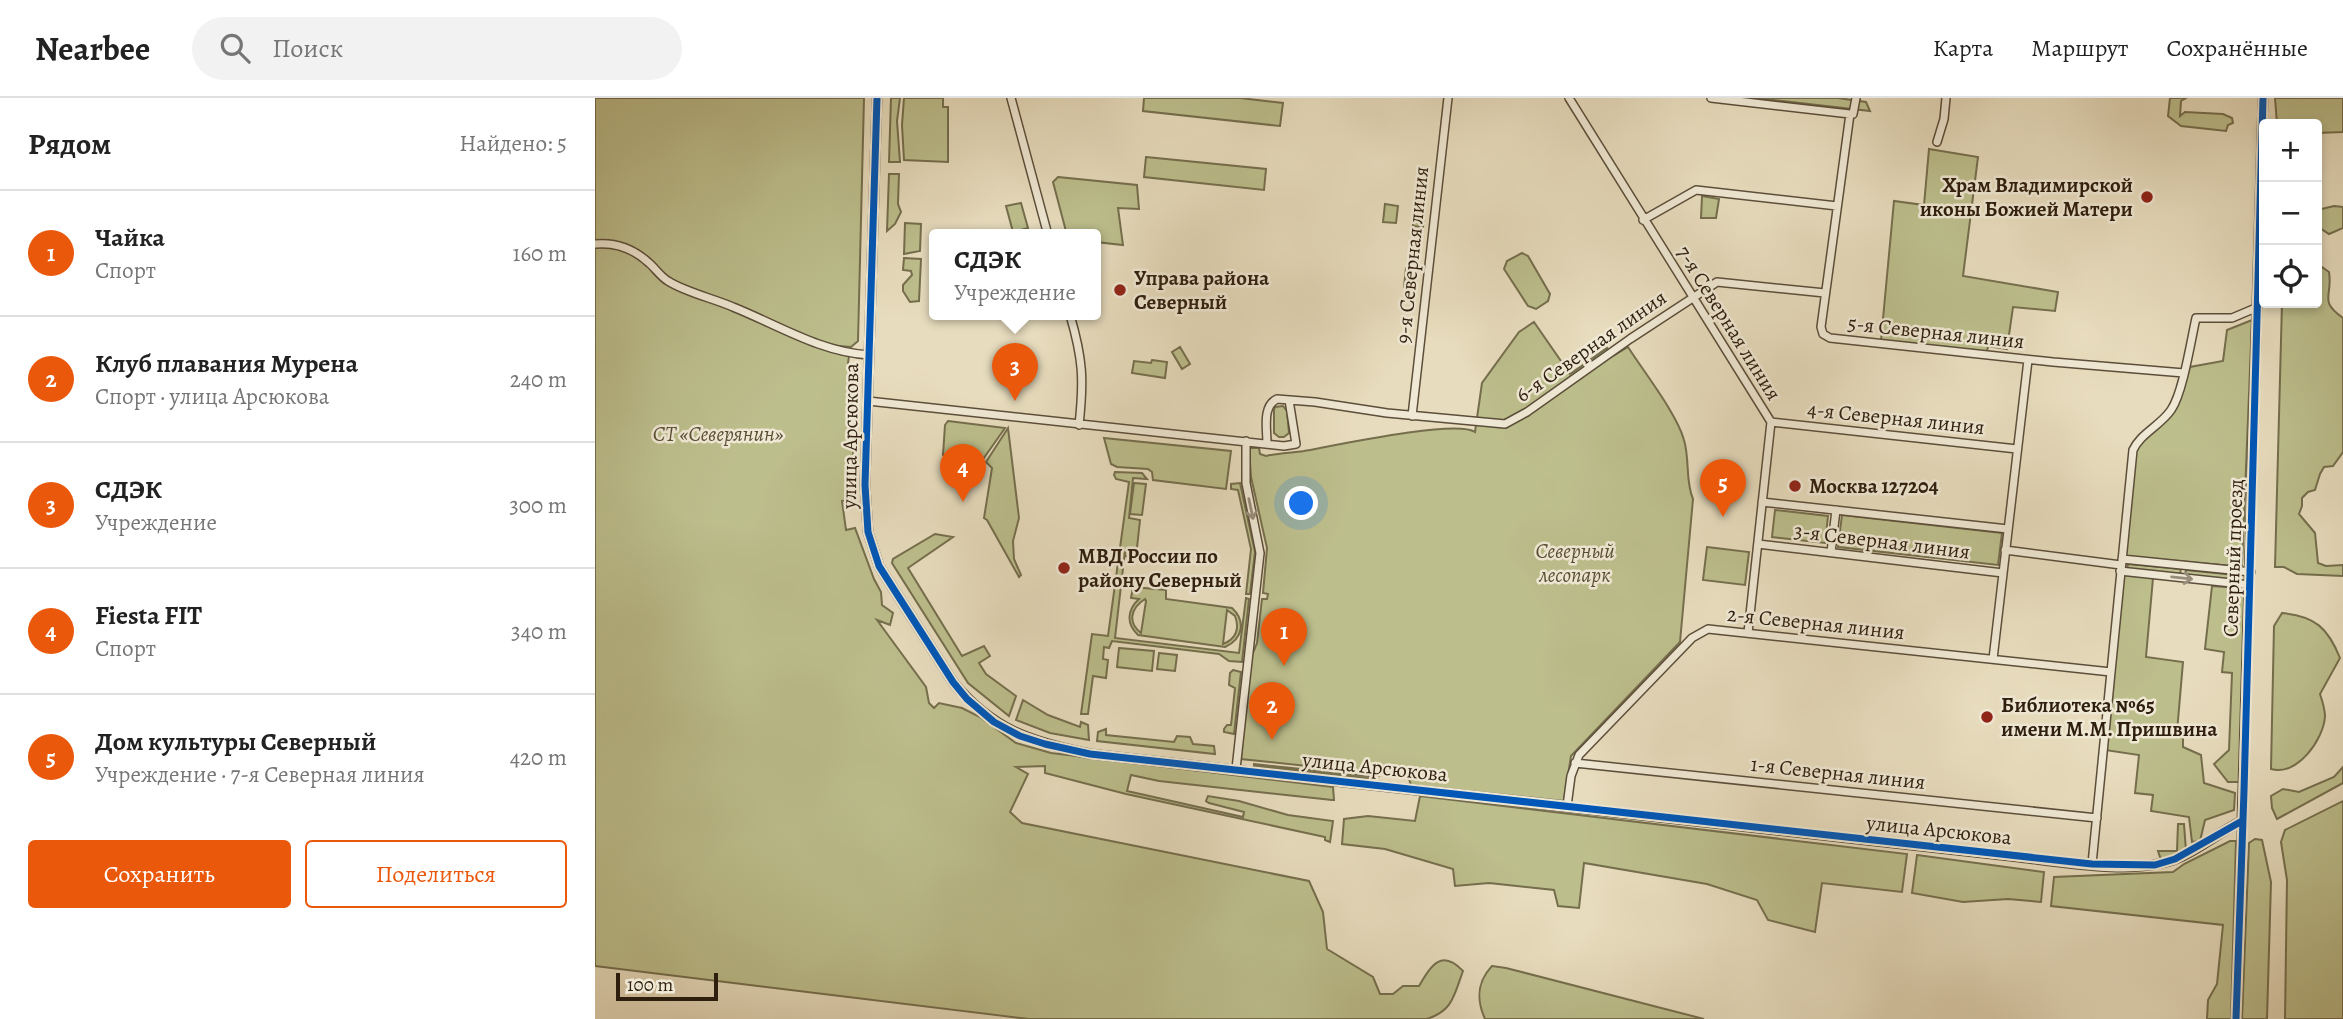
<!DOCTYPE html>
<html lang="ru">
<head>
<meta charset="utf-8">
<style>
	body { margin:0; font-family:Alegreya,serif; background:#f2f2f2; color:#222 }
	.controls { position:absolute; right:21px; top:21px; display:grid; overflow:hidden; border-radius:7px; box-shadow:0 4px 10px #0003 }
	.controls button { width:63px; height:63px; display:grid; place-items:center; padding:0; border:0; border-bottom:2px solid #e0e0e0; background:#fff; color:#222; font:35px sans-serif }
	.scale { position:absolute; left:21px; bottom:18px; width:102px; box-sizing:border-box; padding-left:7px; border:4px solid #2e1e0e; border-top:0; font-size:19px; line-height:24px; white-space:nowrap; color:#2e1e0e; -webkit-text-stroke:5px #efe8d4; paint-order:stroke }
	.you { position:absolute; left:707px; top:406px; width:24px; height:24px; margin:-18px; border:5px solid #fff; border-radius:50%; background:#1a73e8; box-shadow:0 0 0 10px #1a73e833 }
	.badge { display:grid; place-items:center; width:46px; height:46px; border-radius:50%; background:#ea580c; color:#fff; font-size:23px; font-weight:700 }
	.pin { position:absolute; translate:-50% -58px; filter:drop-shadow(0 2px 4px #0008) }
	.pin::after { content:''; position:absolute; top:37px; width:24px; height:21px; background:inherit; clip-path:polygon(0 0,100% 0,50% 100%) }
	.popup { position:absolute; left:334px; top:131px; width:172px; height:91px; box-sizing:border-box; display:grid; place-content:center; border-radius:7px; background:#fff; filter:drop-shadow(0 2px 5px #0005); font-size:23px; white-space:nowrap; color:#767676 }
	.popup b { font-size:26px; color:#222 }
	.popup::after { content:''; position:absolute; left:50%; top:100%; margin-left:-14px; border:14px solid transparent; border-top-color:#fff }
	.list { margin:0; padding:0; list-style:none }
	h2 { display:flex; justify-content:space-between; align-items:center; height:91px; margin:0; padding:0 28px; font-size:30px }
	h2 small { font-size:23px; font-weight:400; color:#767676 }
	.list li { display:grid; grid-template-columns:46px 1fr auto; gap:21px; align-items:center; box-sizing:border-box; height:126px; padding:0 28px; border-top:2px solid #e0e0e0 }
	.list b { display:block; font-size:26px; white-space:nowrap }
	.list p { margin:0; font-size:23px; white-space:nowrap; color:#767676 }
	.list em { font-size:23px; font-style:normal; color:#767676 }
	.actions { display:flex; gap:14px; padding:21px 28px }
	.actions a { flex:1; padding:16px 0; border:2px solid #ea580c; border-radius:7px; text-align:center; font-size:24px; color:#ea580c }
	.actions .main { background:#ea580c; color:#fff }
	.icon { flex:none; width:38px; height:38px; fill:none; stroke:currentColor; stroke-width:2; stroke-linecap:round; stroke-linejoin:round }
	.map { position:relative; flex:none; width:1748px; height:921px; overflow:hidden }
	header { display:flex; align-items:center; gap:42px; box-sizing:border-box; height:98px; padding:0 35px; background:#fff; border-bottom:2px solid #e0e0e0 }
	header strong { font-size:33px }
	nav { display:flex; gap:38px; margin-inline-start:auto; font-size:24px }
	.search { width:490px; height:63px; background:#f2f2f2; display:flex; align-items:center; gap:18px; box-sizing:border-box; padding:0 24px; border-radius:38px; color:#767676; font-size:26px }
	main { display:flex }
	aside { flex:1; background:#fff }
	.map>svg:first-child { display:block }
	.green { fill:#bcbe8c; stroke:#756e4d; stroke-width:2; fill-rule:evenodd }
	.lines { fill:none; stroke-linecap:round; stroke-linejoin:round }
	.minor-casing { stroke:#5c4e3a; stroke-width:10 }
	.tertiary-casing { stroke:#5c4e3a; stroke-width:11 }
	.minor { stroke:#efe8d4; stroke-width:7 }
	.tertiary { stroke:#efe8d4; stroke-width:9 }
	.cycleway-casing { stroke:#efe8d4; stroke-width:11 }
	.cycleway { stroke:#0057b8; stroke-width:7 }
	.oneway { stroke:#988d7b }
	.poi-dot { fill:#8f2418; stroke:#efe8d4; stroke-width:2.5 }
	.labels { text-anchor:middle; dominant-baseline:central; stroke-width:5; stroke-linejoin:round; paint-order:stroke }
	.poi-label { font-size:21px; font-weight:bold; fill:#2e1e0e; stroke:#efe8d4; text-anchor:start }
	.street-label { font-size:21px; fill:#2e1e0e; stroke:#efe8d4 }
	.park-label { font-size:21px; font-style:italic; fill:#594e34; stroke:#efe8d4 }
</style>
</head>
<body>
<header>
<strong>Nearbee</strong>
<div class="search"><svg class="icon" aria-label="search" viewBox="0 0 24 24"><circle cx="10" cy="10" r="6"/><path d="M15 15l6 6"/></svg>Поиск</div>
<nav><a>Карта</a><a>Маршрут</a><a>Сохранённые</a></nav>
</header>
<main>
<aside>
<h2>Рядом<small>Найдено: 5</small></h2>
<ul class="list">
<li><span class="badge">1</span><div><b>Чайка</b><p>Спорт</p></div><em>160 m</em></li>
<li><span class="badge">2</span><div><b>Клуб плавания Мурена</b><p>Спорт · улица Арсюкова</p></div><em>240 m</em></li>
<li><span class="badge">3</span><div><b>СДЭК</b><p>Учреждение</p></div><em>300 m</em></li>
<li><span class="badge">4</span><div><b>Fiesta FIT</b><p>Спорт</p></div><em>340 m</em></li>
<li><span class="badge">5</span><div><b>Дом культуры Северный</b><p>Учреждение · 7-я Северная линия</p></div><em>420 m</em></li>
</ul>
<div class="actions"><a class="main">Сохранить</a><a>Поделиться</a></div>
</aside>
<div class="map">
<svg width="1748" height="921" viewBox="0 0 1748 921">
	<rect width="100%" height="100%" fill="#e7dcbd"/>
	<filter id="stains"><feTurbulence type="fractalNoise" baseFrequency=".00286" numOctaves="4"/><feColorMatrix values="0 0 0 0 .2 0 0 0 0 .09 0 0 0 0 .02 0 0 0 .5 -.17"/></filter>
	<radialGradient id="worn" r=".72"><stop offset=".6" stop-color="#630" stop-opacity="0"/><stop offset="1" stop-color="#630" stop-opacity=".3"/></radialGradient>
	<path class="green" d="M0,0h269l-6,243 -7,6 -11,-1 -1,8 10,2 -1,7 9,8 -6,129 -9,1 4,29 9,-2 19,51 7,13 1,13 11,8 -3,12 -13,-5 49,67 3,16 5,5 5,-5 23,5 18,9 36,26 35,10 282,34 1,13h-2l-173,-19 -28,-6 -4,16 116,26 1,-5 -35,-9 -3,-2 2,-5 31,5 49,14 45,6 -3,21 -5,-2v-3l-199,-43 -81,-21v-7l-29,1 12,7 -18,38 12,11 287,58 14,31 4,37 46,28 7,17h13l10,-8h16c12,-20 22,-38 44,-15 -9,24 -10,40 -36,48h-398l-434,-53z
		M296,0h9l-3,23 3,41h-11z
		M309,0h39v9h5v55l-44,-2 -2,-35z
		M549,0h96l43,5 -3,23 -137,-15z
		M1160,0h83l28,4 4,9z
		M1575,0h16l-5,3 -1,15 5,-4 38,2 9,4 1,5 -5,2 -2,6 -45,-5 -13,-10z
		M1680,0h68v34l-26,1v-9h-40z
		M1334,51l49,8 -15,119 95,16 -3,19 -42,-4 -6,42 -19,-3 -1,6 -106,-12 13,-139 30,4z
		M551,59l120,12 -2,21 -120,-13z
		M294,76h10l-1,30 3,8 -6,12 -8,7z
		M463,79l79,8 2,24 -21,-1 5,37 -27,-3 -1,-7h-28l-14,-53z
		M1107,98l17,3 -3,19h-15z
		M426,105l7,25 -15,4 -7,-26z
		M790,106l13,2 -2,17 -13,-1z
		M1739,108l9,1v21l-14,6 -12,-8v-16z
		M820,110l10,1 -2,18 -10,-1z
		M310,125l16,1 -1,27 -16,3z
		M927,155l6,3 22,38 -2,7 -12,8 -8,-3 -24,-37 3,-8z
		M309,160l17,1 -2,42 -9,1 -7,-11v-6l9,-10 -1,-4 -8,-1z
		M1727,169l7,5c4,25 -11,28 14,46v134l-10,14 -9,1 -4,7 -5,16 -7,2 -6,6v8l-3,8 16,19 3,30 8,3 17,-1v11l-46,-2 -13,-7h-9l7,-264h35v-31z
		M811,170l12,1 -3,19 -11,-1z
		M1657,222l-10,247 -118,-11 11,-103c9,-19 31,-26 41,-44 7,-12 9,-29 14,-42l33,-6 4,-31z
		M939,224l36,52 37,-26 6,8 15,-9c16,25 49,67 56,93 6,20 1,40 9,59l-13,143 -109,114 -7,45 -153,-16 -3,-9 -19,-2 -4,-6 -4,2 -27,1 -113,-12 10,-101 6,-15 5,-44h5l1,-5 -5,-1 4,-45 -16,-71 -2,-29h10l1,6 6,2c13,-3 25,-3 38,-5 28,-5 152,-32 171,-19l7,-49 37,-51z
		M585,249l10,17 -8,5 -10,-17z
		M415,256l6,2v7l-9,8h-7l-4,-6 3,-5z
		M557,262l15,2 -2,16 -33,-5 2,-12 17,2z
		M688,308l4,5 2,22 -5,4h-5l-5,-4v-23l1,-3z
		M353,323l57,7 -24,34 -33,-4 -5,-3 2,-30z
		M413,330l11,90 -6,23 1,18 7,16 -2,2 -32,-57 -3,-2 8,-50 -6,-6z
		M509,340l127,13 -5,38 -73,-9 -1,-8 -4,-3 -31,-2 -6,-3z
		M520,374l27,1 5,6 -14,-1 -4,40 11,2 -4,37 -11,-1v-5l-10,87 124,15 7,-55 3,1 -7,63 -13,-1 -10,-7 -107,-13 -3,7 -5,-1 -1,12 5,1 -2,18 -13,-2 -5,38h-7l11,-80 16,2 21,-154 -13,-3 -2,-4z
		M539,385l12,1 -4,31 -12,-1z
		M645,385l15,69 -5,42h-4l5,-45 -13,-59 -7,-1v-5z
		M1180,412l53,6 -3,27 -53,-6z
		M1247,417l160,18 -4,32 -160,-18z
		M340,436l18,3 -45,31 54,88 22,-10 6,10 -11,7 7,11 30,22 -7,20 -41,-33 -76,-120 1,-4z
		M1112,449l42,5 -4,33 -42,-5z
		M1533,466l53,5 -1,5 -53,-5z
		M1591,472l49,5 -1,5 -49,-5z
		M1527,476l31,4 -7,79 37,5 -6,70 6,1v14l18,8 3,28 31,10 -1,17 -29,10 -5,21 -8,1 -3,-25 -38,-6 2,-16 -18,-2 4,-38 -34,-5z
		M1617,488l27,2 6,4 -4,190h-13l-14,-18 15,-14 3,-77 -10,-1 2,-20 -19,-3z
		M538,489l33,3v9l66,9c14,13 11,31 -7,39l-87,-12c-12,-11 -11,-25 1,-36l-8,-1zM550,501l1,2 -5,32c-14,-11 -10,-25 4,-34zM632,512l8,6c5,13 1,23 -12,28z
		M1687,515c33,3 46,15 58,45l-20,36c2,6 5,15 5,22 -1,23 -28,61 -54,53l3,-143z
		M524,550l35,3 -2,20 -35,-4z
		M564,555l18,2 -2,16 -18,-2z
		M638,572l8,2 -7,62 -10,-2v-3l3,-4h4l4,-37 -6,-3 1,-12z
		M428,602l25,15 32,12 1,-5 7,3 1,15 -39,-7 -34,-13z
		M511,631v6l68,7 3,-6 13,1 3,7 21,2 1,8 -118,-13 1,-9z
		M659,666l123,13 -4,2 -16,-2 -103,-11z
		M1748,669v16l-66,36 -5,-11 -1,-12 12,-7 16,3 35,-15z
		M825,698l487,58 -5,38 -80,-9 -7,49 -47,-12 -11,-20 -50,-16 -123,-21 -5,45 -21,-2 -4,-16 -65,-7 -34,3 -2,-17 -68,-20 -43,-5 2,-25 24,-3 47,5z
		M1748,703v218h-58l2,-139 -6,-38 4,-12z
		M1583,726h6l2,27 -25,9 -3,-9h19z
		M1660,741l7,1 9,42 -4,137h-25l7,-176z
		M1635,743h6l-5,178h-24l1,-19 9,-16 6,-59 -172,-19 3,-29 119,-5 11,-8z
		M1322,757l127,17 -3,30 -33,-3 -45,3 -51,-9z
		M897,868l14,2 198,51h-219c-9,-20 -8,-37 7,-53z"/>
	<g class="lines">
		<defs>
			<path id="minor" d="M416,0l37,137
				M974,0l202,324 -23,211
				M1116,0l139,16 -29,213 2,7 7,4 223,24 131,11
				M1258,16l3,-16
				M1342,44l7,-23 2,-21
				M1048,122l53,-30 141,16
				M0,146c20,-2 39,5 54,19 6,5 12,14 19,18 17,11 47,18 65,26 45,18 87,45 136,48
				M475,217c13,44 14,65 9,110
				M273,303l416,45 12,-2 -7,-44
				M817,318l36,-318
				M1176,324l246,27
				M672,345c0,-14 -5,-37 10,-44l38,3 72,11 118,11 22,-12 103,-73 87,-57 108,11
				M1167,404l246,27
				M1163,446l245,29
				M1410,452l116,15
				M1236,454l5,-42
				M1527,461l129,13
				M1525,473l130,14
				M1398,561l35,-299
				M980,665l522,55
				M641,671l24,-216 -14,-70v-42
				M972,708l4,-30 8,-21 113,-117 16,-9 403,43
				M1497,766l41,-414c8,-17 27,-24 38,-40 12,-17 20,-70 25,-92h36l26,-11
				M1641,921l6,-198"/>
			<path id="tertiary" d="M282,0l-12,387 3,47 11,34 74,116c39,48 78,60 137,72l920,102c47,5 123,20 166,3 24,-10 43,-27 66,-38l21,-723"/>
		</defs>
		<use href="#minor" class="minor-casing"/>
		<use href="#tertiary" class="tertiary-casing"/>
		<use href="#minor" class="minor"/>
		<use href="#tertiary" class="tertiary"/>
		<defs>
			<path id="cycleway" d="M282,0l-12,387 3,47 11,34 74,116 14,17 27,23 26,14 25,8 45,10 1002,110 63,1 20,-6 67,-38
				M1641,921l8,-228 19,-693"/>
		</defs>
		<use href="#cycleway" class="cycleway-casing"/>
		<use href="#cycleway" class="cycleway"/>
	</g>
	<defs><path id="oneway-shaft" d="M-6 0H5M1.5-3L5.5 0L1.5 3" fill="none" stroke-width="1.6" stroke-linecap="round" stroke-linejoin="round" transform="scale(1.75)"/></defs>
	<g class="oneway">
		<use href="#oneway-shaft" transform="translate(656 411) rotate(78)"/>
		<use href="#oneway-shaft" transform="translate(1587 480) rotate(6)"/>
	</g>
	<g class="poi-dot">
		<circle cx="1552" cy="99" r="7"/>
		<circle cx="525" cy="192" r="7"/>
		<circle cx="1200" cy="388" r="7"/>
		<circle cx="469" cy="470" r="7"/>
		<circle cx="1392" cy="619" r="7"/>
	</g>
	<g class="labels">
		<g class="poi-label">
			<text x="1538" y="87" text-anchor="end">Храм Владимирской<tspan x="1538" dy="24">иконы Божией Матери</tspan></text>
			<text x="539" y="180">Управа района<tspan x="539" dy="24">Северный</tspan></text>
			<text x="1214" y="388">Москва 127204</text>
			<text x="483" y="458">МВД России по<tspan x="483" dy="24">району Северный</tspan></text>
			<text x="1406" y="607">Библиотека №65<tspan x="1406" dy="24">имени М.М. Пришвина</tspan></text>
		</g>
		<g class="street-label">
			<text transform="translate(817 157) rotate(-84)">9-я Северная линия</text>
			<text transform="translate(1134 225) rotate(58)">7-я Северная линия</text>
			<text transform="translate(1341 234) rotate(6)">5-я Северная линия</text>
			<text transform="translate(996 248) rotate(-35)">6-я Северная линия</text>
			<text transform="translate(1301 320) rotate(6)">4-я Северная линия</text>
			<text transform="translate(255 338) rotate(-89)">улица Арсюкова</text>
			<text transform="translate(1287 443) rotate(7)">3-я Северная линия</text>
			<text transform="translate(1638 460) rotate(-88)">Северный проезд</text>
			<text transform="translate(1221 525) rotate(6)">2-я Северная линия</text>
			<text transform="translate(780 669) rotate(6)">улица Арсюкова</text>
			<text transform="translate(1243 675) rotate(6)">1-я Северная линия</text>
			<text transform="translate(1344 732) rotate(6)">улица Арсюкова</text>
		</g>
		<g class="park-label">
			<text x="123" y="336">СТ «Северянин»</text>
			<text x="980" y="453">Северный<tspan x="980" dy="24">лесопарк</tspan></text>
		</g>
	</g>
	<rect width="100%" height="100%" filter="url(#stains)"/>
	<rect width="100%" height="100%" fill="url(#worn)"/>
</svg>
<div class="controls">
<button>+</button>
<button>−</button>
<button><svg class="icon" aria-label="locate" viewBox="0 0 24 24"><circle cx="12" cy="12" r="6"/><path d="M12 2v4M12 18v4M2 12h4M18 12h4"/></svg></button>
</div>
<div class="scale">100 m</div>
<div class="you"></div>
<div class="pin badge" style="left:689px;top:568px">1</div>
<div class="pin badge" style="left:677px;top:642px">2</div>
<div class="pin badge" style="left:420px;top:303px">3</div>
<div class="popup"><b>СДЭК</b>Учреждение</div>
<div class="pin badge" style="left:368px;top:404px">4</div>
<div class="pin badge" style="left:1128px;top:419px">5</div>
</div>
</main>
</body>
</html>
